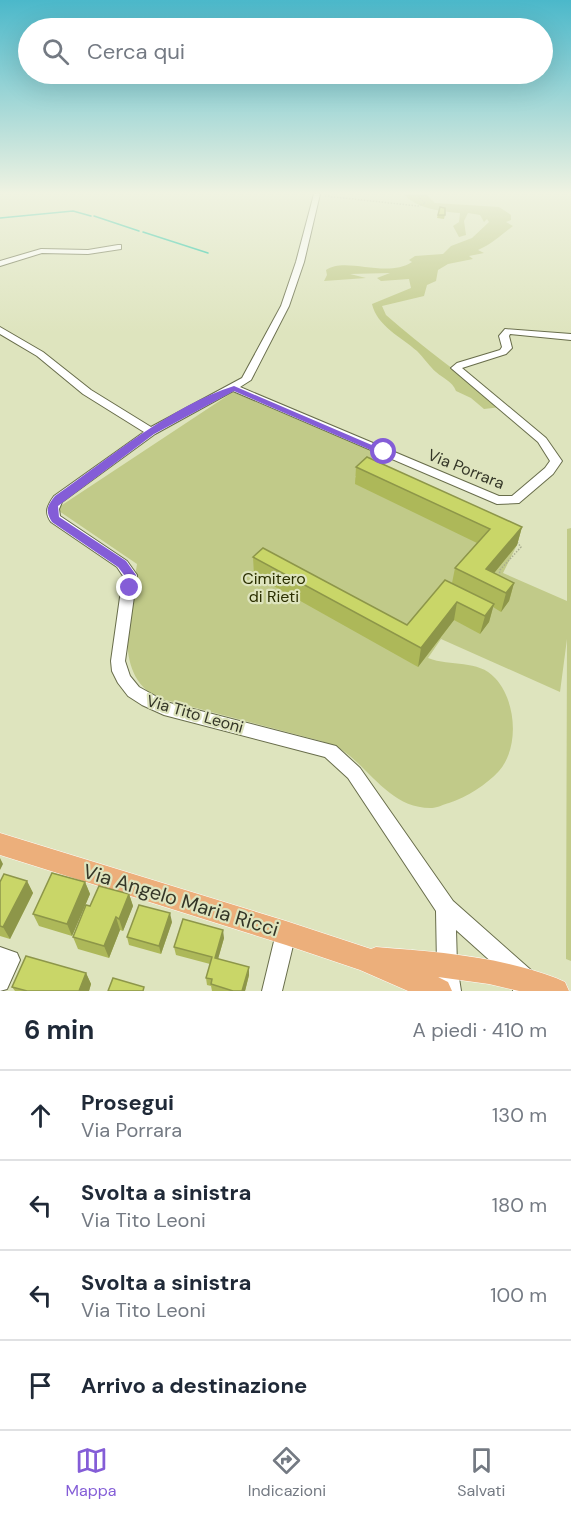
<!DOCTYPE html>
<html lang="it">
<head>
<meta charset="utf-8">
<style>
	body { margin:0; font-family:"DM Sans",sans-serif; background:#f2f2f3; color:#1f2937 }
	.stop { position:absolute; width:18px; height:18px; margin:-14px; border:4px solid #845dd7; border-radius:50%; background:#fff }
	.stop.end { background:#845dd7; border-color:#fff; box-shadow:0 2px 6px #0008 }
	.list { margin:0; padding:0; list-style:none }
	h2 { display:flex; justify-content:space-between; align-items:center; height:78px; margin:0; padding:0 24px; font-size:26px }
	h2 small { font-size:20px; font-weight:400; color:#747a83 }
	.list li { display:grid; grid-template-columns:39px 1fr auto; gap:18px; align-items:center; box-sizing:border-box; height:90px; padding:0 24px; border-top:2px solid #e0e1e3 }
	.list b { display:block; font-size:22px; white-space:nowrap }
	.list p { margin:0; font-size:20px; white-space:nowrap; color:#747a83 }
	.list em { font-size:20px; font-style:normal; color:#747a83 }
	.icon { flex:none; width:33px; height:33px; fill:none; stroke:currentColor; stroke-width:2; stroke-linecap:round; stroke-linejoin:round }
	.map { position:relative; flex:none; width:571px; height:991px; overflow:hidden }
	.search { position:absolute; background:#fff; box-shadow:0 6px 24px #0002; left:18px; right:18px; top:18px; height:66px; display:flex; align-items:center; gap:15px; box-sizing:border-box; padding:0 21px; border-radius:33px; color:#747a83; font-size:22px }
	.sheet { height:438px; background:#fff }
	nav { display:flex; justify-content:space-around; align-items:center; box-sizing:border-box; height:84px; border-top:2px solid #e0e1e3; background:#fff; font-size:16px; color:#747a83 }
	nav a { display:grid; justify-items:center; gap:3px }
	nav .on { color:#845dd7 }
	.map>svg:first-child { display:block }
	.green { fill:#c1ca89 }
	.lines { fill:none; stroke-linecap:round; stroke-linejoin:round }
	.stream { stroke:#00be9e; stroke-width:1.5 }
	.minor-casing { stroke:#686d4b; stroke-width:2 }
	.major-casing { stroke:#fff; stroke-width:1 }
	.path { stroke:#aaaf90; stroke-width:1.5; stroke-dasharray:1.5 1.5; stroke-linecap:butt }
	.minor { fill:#fff; fill-rule:evenodd }
	.major { fill:#ecaf7b; fill-rule:evenodd }
	.wall { fill:#adb859 }
	.shaded-wall { fill:#8d9649 }
	.building { fill:#c9d668; stroke:#8d9649; stroke-width:1.5 }
	.route { fill:#845dd7 }
	.labels { text-anchor:middle; dominant-baseline:central; stroke-width:4.5; stroke-linejoin:round; paint-order:stroke }
	.street-label { font-size:16px; fill:#343627; stroke:#dee4be }
	.park-label { font-size:16px; fill:#2b2f00; stroke:#dee4be }
	.near-street-label { font-size:20px; fill:#343627; stroke:#dee4be }
</style>
</head>
<body>
<div class="map">
<svg width="571" height="991" viewBox="0 0 571 991">
	<rect width="100%" height="100%" fill="#dee4be"/>
	<path class="green" d="M404,194h22l9,9 64,4 12,8v5l-5,2 7,4c-13,10 -21,18 -35,24l6,3 -15,3 4,3 -25,5 -10,6 -2,11 -9,4 -3,11 -42,10 4,9c37,33 77,60 115,92l-17,2 -13,-11 -15,-7c-4,-10 -12,-12 -20,-19 -6,-5 -12,-14 -19,-21 -16,-14 -40,-25 -45,-47l39,-16 -2,-9 -28,2 -4,-3 13,-5 -40,1 16,4 -42,3 3,-6 -1,-5c20,-14 60,9 86,-8l-3,-2 6,-4 28,-2 8,-8 21,-8 17,-16 -2,-3 -3,3 -4,-7 -12,-2 -4,8 2,14 -7,2 -6,-11 6,-4 1,-9c-16,-1 -46,-5 -56,-19z
		M233,392l144,61 -22,24 162,68 -14,28 64,28v-72l4,-1v433l-5,-2 1,-320 -7,53 -119,-53 -13,19c23,9 50,1 67,20 21,22 25,69 4,93 -13,14 -32,26 -50,32 -5,1 -12,5 -17,5 -41,1 -61,-38 -90,-58 -6,-4 -14,-6 -21,-9l-163,-43c-48,-25 -27,-91 -21,-134l-81,-55z"/>
	<g class="lines">
		<path class="stream" d="M94,216l45,15
			M0,218l73,-7 18,5
			M143,232l65,21"/>
		<defs>
			<path id="minor" d="M314,194h6l-16,68 -15,44 -38,74 -11,7 259,109h13l33,-28 5,-7 -12,-19 -87,-74 6,-5 43,-13 2,-3 -3,-11 6,-7 66,5v6l-61,-6 -1,2 3,12 -6,6 -44,14 84,70 16,23 -9,13 -34,29 -22,1 -264,-113 -78,43 -93,68 -3,7 1,7 67,45 10,14 -12,86 5,15 9,11 27,15 170,44 24,22 93,133 79,70 3,7 -2,13h-20l1,-9 -58,-52 1,35 4,26h-20l-4,-26 -1,-54 -88,-133 -23,-21 -161,-42 -22,-10 -14,-9 -10,-13 -6,-12 -1,-10 12,-85 -6,-9 -66,-45c-7,-10 -4,-16 3,-26l90,-64 -61,-38 -46,-38 -37,-22v-7l43,25 48,38 60,37 91,-49 39,-72 15,-44z
				M118,245h3v4l-33,5 -46,-1 -42,13v-5l41,-12 47,1z
				M286,923l7,3 3,7 -14,58h-20l14,-58 3,-7z
				M0,947l17,6 3,7 -13,29 -7,2z"/>
			<path id="major" d="M0,833l286,88 85,28 5,-2c62,5 121,9 180,31l9,4 4,9h-50l-30,-7 -51,-7 10,5 4,9h-44l-48,-21 -74,-25 -286,-90z"/>
		</defs>
		<use href="#minor" class="minor-casing"/>
		<use href="#major" class="major-casing"/>
		<path class="path" d="M415,194l10,9
			M325,196l93,10 8,-3
			M499,576l1,-6 21,-23 -4,-5"/>
		<use href="#minor" class="minor"/>
		<use href="#major" class="major"/>
	</g>
	<path class="wall" d="M440,207l5,8 -1,4 -7,-1z
		M356,467l166,60 -5,18 -23,28 20,10 -5,18 -8,11 -8,-5 -4,15 -9,12 -26,-14 -36,47 -164,-92 -1,-18 154,68 45,-42 3,-15 22,-25 -122,-59z
		M27,881l6,12 -23,46 -10,-3v-54z
		M85,882l5,12 -18,42 -33,-10 -6,-12z
		M129,894l4,12 -10,25 -3,-1 -11,28 -31,-9 -5,-12 17,-31z
		M172,922l-11,32 -32,-9 -2,-8z
		M224,938l-6,21 31,16 -4,16h-33l-1,-5 -4,-1 -1,-7 4,-14 -34,-9 -2,-8z
		M86,973l5,11 -2,7h-74l-3,-4z"/>
	<path class="shaded-wall" d="M522,527l-5,18 -31,38v-14z
		M514,583l-5,18 -8,11 5,-19z
		M457,602l-3,18 -36,47 3,-19z
		M494,604l-5,18 -9,12 5,-18z
		M0,858l3,6 -3,6z
		M27,881l6,12 -23,46 -7,-12z
		M85,882l5,12 -18,42 -5,-12z
		M129,894l4,12 -10,25 -4,-12z
		M170,913l2,9 -11,32 -2,-8z
		M116,917l4,13 -11,28 -5,-12z
		M223,930l1,8 -8,28 -1,-8z
		M249,967v8l-4,16h-3z
		M86,973l5,11 -2,7h-10z"/>
	<path class="building" d="M440,207l5,1v7h-7z
		M367,457l155,70 -36,42 28,14 -8,10 -51,-25 35,-39 -134,-62z
		M263,548l144,77 38,-45 49,24 -9,12 -28,-14 -36,46 -168,-91z
		M52,873l33,9 -18,42 -34,-10z
		M4,874l23,7 -24,46 -3,-1v-44z
		M99,886l30,8 -10,25 -3,-2 -12,29 -31,-9 13,-32 4,1z
		M139,905l31,8 -11,33 -32,-9z
		M183,919l40,11 -8,28 34,9 -7,24h-9l-22,-7 1,-5 -6,-1 6,-21 -38,-10z
		M26,956l60,17 -7,18h-52l-15,-4z
		M113,978l31,9 -1,4h-35z"/>
	<linearGradient id="sky" x2="0" y2="1"><stop stop-color="#4bb8ca"/><stop offset="0.58" stop-color="#f0f3e2"/><stop offset="1" stop-color="#f0f3e2" stop-opacity="0"/></linearGradient>
	<rect width="571" height="333" fill="url(#sky)"/>
	<path class="route" d="M234,386l154,66 -8,2 -146,-63 -80,43 -96,72 1,11 67,44 10,14 -2,16h-8l-1,-15 -7,-9 -66,-45c-7,-11 -5,-16 3,-26 53,-37 117,-91 179,-110z"/>
	<g class="labels">
		<g class="street-label">
			<text transform="translate(466 469) rotate(22)">Via Porrara</text>
			<text transform="translate(195 714) rotate(16)">Via Tito Leoni</text>
		</g>
		<g class="park-label">
			<text x="274" y="578">Cimitero<tspan x="274" dy="18">di Rieti</tspan></text>
		</g>
		<g class="near-street-label">
			<text transform="translate(181 900) rotate(17)">Via Angelo Maria Ricci</text>
		</g>
	</g>
</svg>
<div class="stop" style="left:384px;top:452px"></div>
<div class="stop end" style="left:130px;top:588px"></div>
<div class="search"><svg class="icon" aria-label="search" viewBox="0 0 24 24"><circle cx="10" cy="10" r="6"/><path d="M15 15l6 6"/></svg>Cerca qui</div>
</div>
<section class="sheet">
<h2>6 min<small>A piedi · 410 m</small></h2>
<ul class="list">
<li><svg class="icon" aria-label="ahead" viewBox="0 0 24 24"><path d="M12 20V5M6 11l6-6 6 6"/></svg><div><b>Prosegui</b><p>Via Porrara</p></div><em>130 m</em></li>
<li><svg class="icon" aria-label="left" viewBox="0 0 24 24"><path d="M17 20v-9H6M10 6l-5 5 5 5"/></svg><div><b>Svolta a sinistra</b><p>Via Tito Leoni</p></div><em>180 m</em></li>
<li><svg class="icon" aria-label="left" viewBox="0 0 24 24"><path d="M17 20v-9H6M10 6l-5 5 5 5"/></svg><div><b>Svolta a sinistra</b><p>Via Tito Leoni</p></div><em>100 m</em></li>
<li><svg class="icon" aria-label="arrive" viewBox="0 0 24 24"><path d="M6 21V4h12l-3 4 3 4H6"/></svg><div><b>Arrivo a destinazione</b></div></li>
</ul>
</section>
<nav>
<a class="on"><svg class="icon" aria-label="map" viewBox="0 0 24 24"><path d="M3 6l6-2 6 2 6-2v14l-6 2-6-2-6 2zM9 4v14M15 6v14"/></svg>Mappa</a>
<a><svg class="icon" aria-label="directions" viewBox="0 0 24 24"><path d="M12 3l9 9-9 9-9-9zM9 14v-3h6M13 9l2 2-2 2"/></svg>Indicazioni</a>
<a><svg class="icon" aria-label="saved" viewBox="0 0 24 24"><path d="M7 4h10v16l-5-4-5 4z"/></svg>Salvati</a>
</nav>
</body>
</html>
